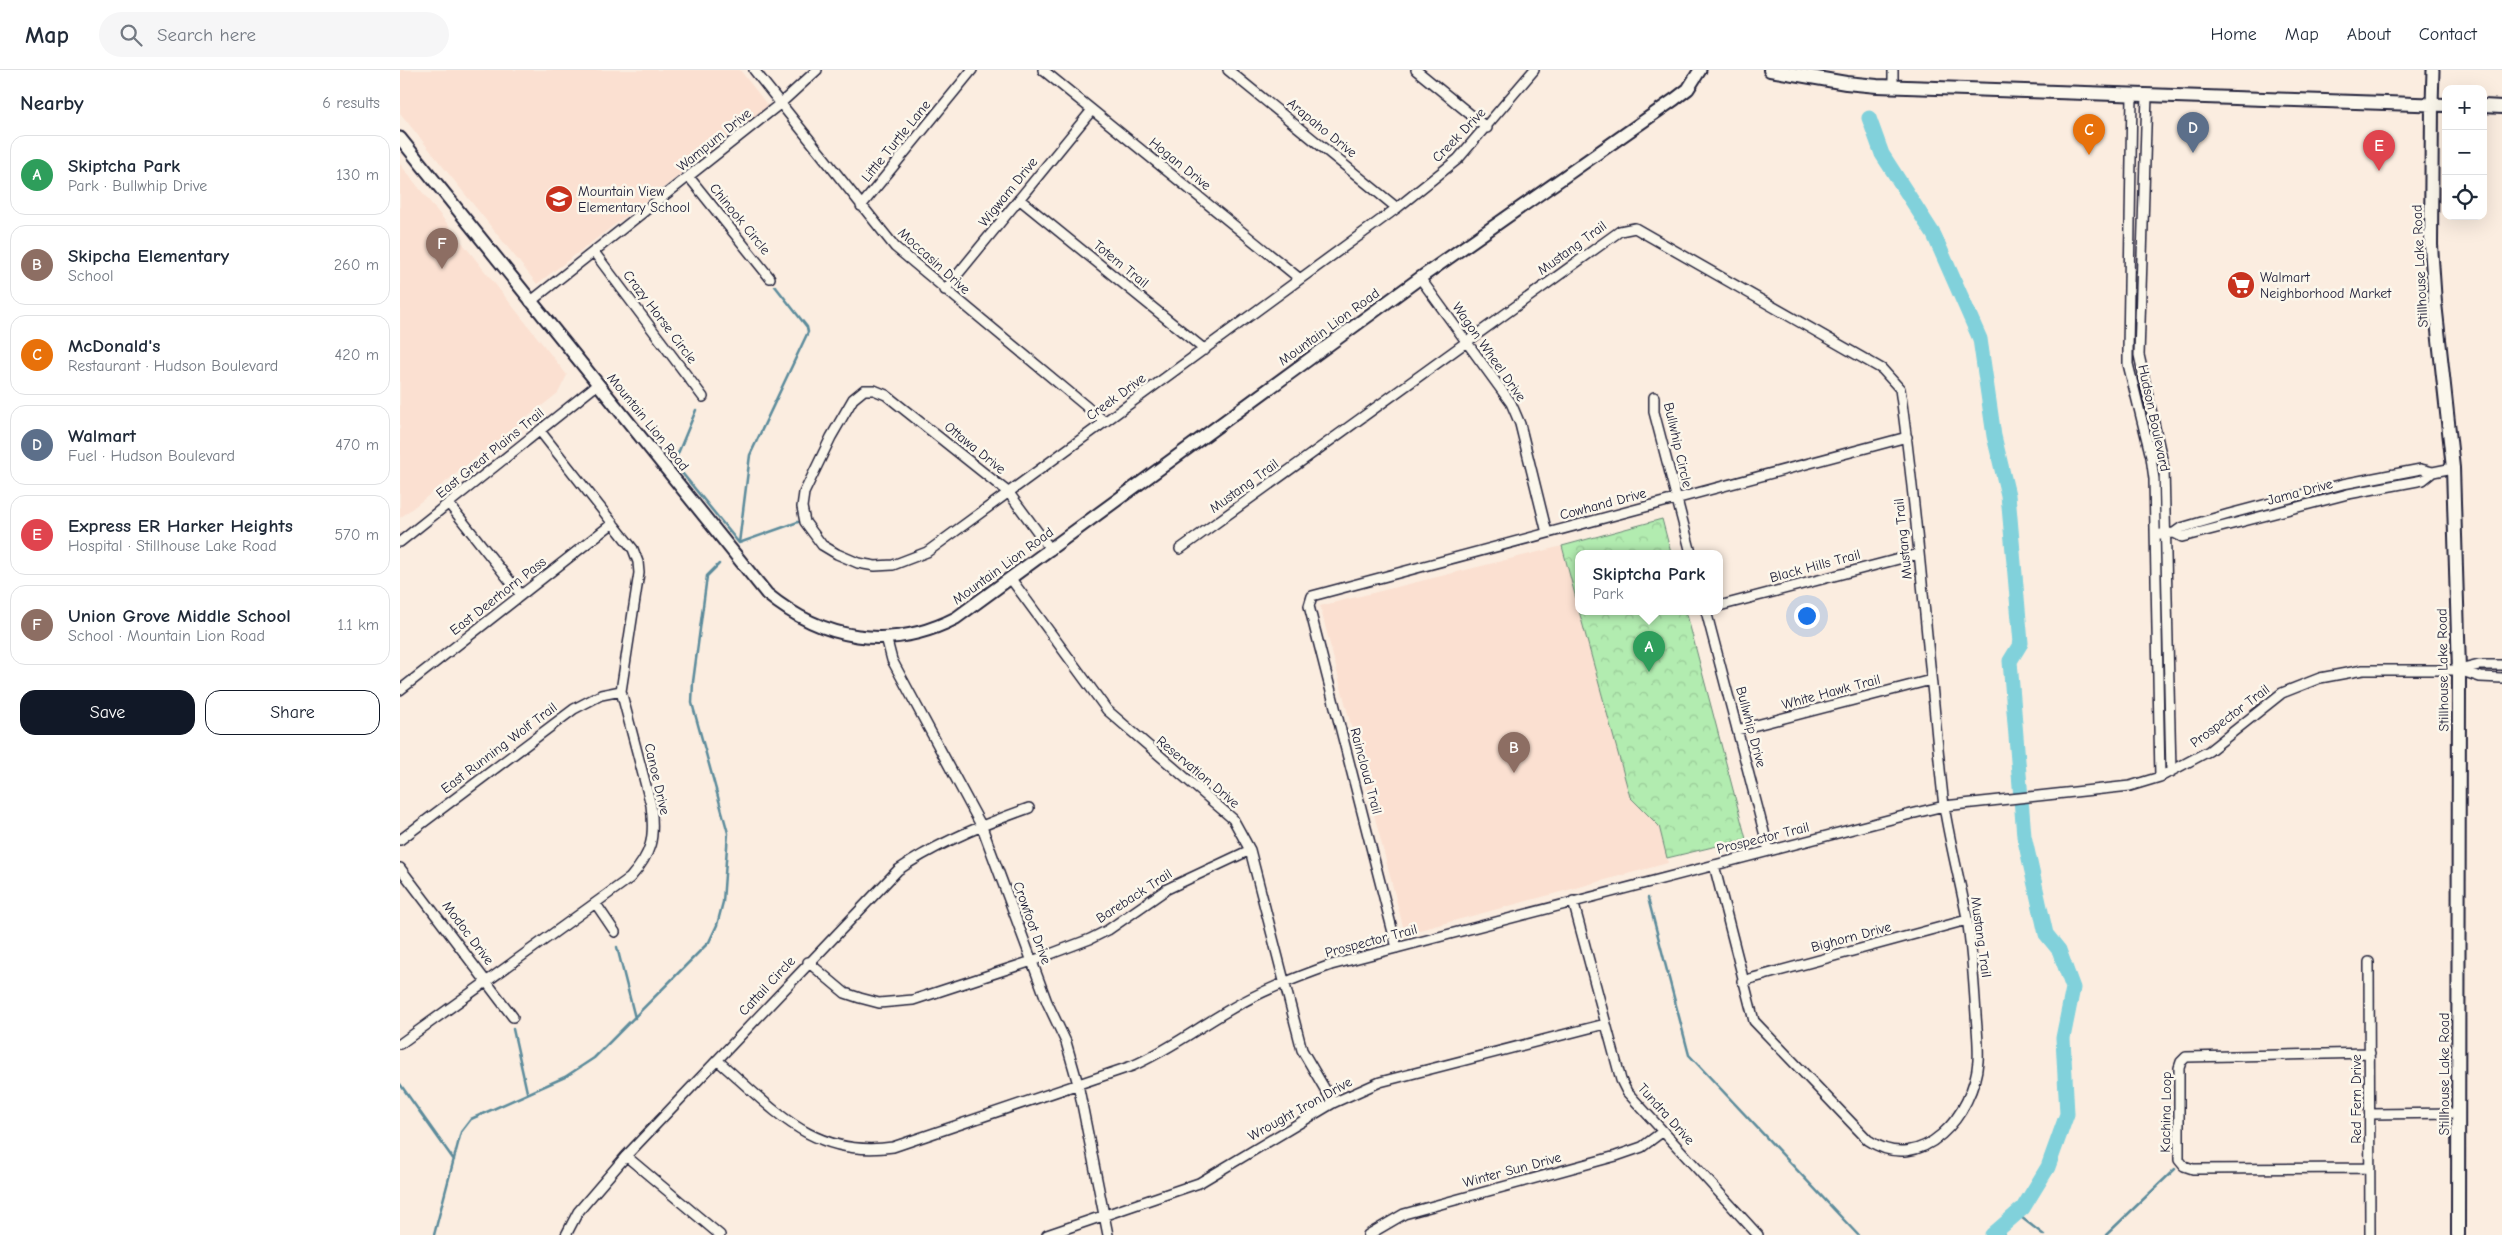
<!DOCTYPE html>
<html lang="en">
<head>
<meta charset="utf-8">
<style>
	body { margin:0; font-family:"Comic Neue",sans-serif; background:#f6f6f7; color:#1f2937 }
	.controls { position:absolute; right:15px; top:15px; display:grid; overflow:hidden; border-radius:10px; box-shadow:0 5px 20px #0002 }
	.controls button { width:45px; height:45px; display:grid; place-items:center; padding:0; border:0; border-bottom:1px solid #e0e1e3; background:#fff; color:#1f2937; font:25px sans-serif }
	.you { position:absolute; left:1406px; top:545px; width:18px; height:18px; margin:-12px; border:4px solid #fff; border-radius:50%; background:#1a73e8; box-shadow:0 0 0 8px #1a73e833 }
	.badge { display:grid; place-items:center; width:32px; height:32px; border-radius:50%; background:#111827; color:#fff; font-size:16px; font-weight:700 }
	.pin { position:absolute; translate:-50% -41px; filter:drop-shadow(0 1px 2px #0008) }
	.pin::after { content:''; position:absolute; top:26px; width:18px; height:15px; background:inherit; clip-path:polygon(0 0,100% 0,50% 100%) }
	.popup { position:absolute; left:1175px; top:480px; width:148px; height:65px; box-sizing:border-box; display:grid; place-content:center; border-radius:10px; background:#fff; filter:drop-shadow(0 1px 4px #0005); font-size:16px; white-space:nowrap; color:#747a83 }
	.popup b { font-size:19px; color:#1f2937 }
	.popup::after { content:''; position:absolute; left:50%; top:100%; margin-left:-10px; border:10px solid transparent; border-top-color:#fff }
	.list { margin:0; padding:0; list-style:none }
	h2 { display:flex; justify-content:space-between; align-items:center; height:65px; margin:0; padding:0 20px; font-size:21px }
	h2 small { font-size:16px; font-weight:400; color:#747a83 }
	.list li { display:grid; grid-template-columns:32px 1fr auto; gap:15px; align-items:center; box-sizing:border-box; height:80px; margin:0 10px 10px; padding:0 10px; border:1px solid #e0e1e3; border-radius:15px }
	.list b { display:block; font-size:19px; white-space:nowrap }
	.list p { margin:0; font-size:16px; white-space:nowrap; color:#747a83 }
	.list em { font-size:16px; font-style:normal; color:#747a83 }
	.actions { display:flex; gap:10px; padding:15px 20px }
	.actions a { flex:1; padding:11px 0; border:1px solid #111827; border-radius:15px; text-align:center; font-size:18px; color:#111827 }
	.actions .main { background:#111827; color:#fff }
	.icon { flex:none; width:28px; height:28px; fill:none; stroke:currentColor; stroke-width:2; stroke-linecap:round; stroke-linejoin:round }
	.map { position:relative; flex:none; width:2102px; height:1165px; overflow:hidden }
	header { display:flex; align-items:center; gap:30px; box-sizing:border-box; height:70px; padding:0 25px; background:#fff; border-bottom:1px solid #e0e1e3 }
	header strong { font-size:24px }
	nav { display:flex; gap:28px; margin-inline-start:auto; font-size:18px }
	.search { width:350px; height:45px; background:#f6f6f7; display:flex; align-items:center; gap:12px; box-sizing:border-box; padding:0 18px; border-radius:28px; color:#747a83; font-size:19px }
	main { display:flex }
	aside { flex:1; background:#fff }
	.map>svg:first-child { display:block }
	.built { fill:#fbe0d1 }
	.park { fill:url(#park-crowns); stroke:#6a8776 }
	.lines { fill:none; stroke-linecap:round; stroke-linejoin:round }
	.stream { stroke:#5b8b9b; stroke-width:2.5 }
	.river { stroke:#81d1db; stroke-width:15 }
	.minor-casing { stroke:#22223b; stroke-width:12 }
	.tertiary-casing { stroke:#22223b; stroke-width:15 }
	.secondary-casing { stroke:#22223b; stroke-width:16 }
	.minor { stroke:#fbf7ec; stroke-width:9 }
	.tertiary { stroke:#fbf7ec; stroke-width:11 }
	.secondary { stroke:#fbf7ec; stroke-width:12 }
	.labels { text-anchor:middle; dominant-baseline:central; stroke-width:5; stroke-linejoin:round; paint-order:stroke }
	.street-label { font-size:14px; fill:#22223b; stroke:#fbf7ec }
	.poi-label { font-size:14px; fill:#22223b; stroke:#fbf7ec; text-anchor:start }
</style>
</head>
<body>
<header>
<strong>Map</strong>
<div class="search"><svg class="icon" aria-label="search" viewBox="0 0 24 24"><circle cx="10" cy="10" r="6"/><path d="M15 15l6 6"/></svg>Search here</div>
<nav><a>Home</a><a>Map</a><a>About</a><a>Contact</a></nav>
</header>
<main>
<aside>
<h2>Nearby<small>6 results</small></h2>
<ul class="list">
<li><span class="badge" style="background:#2e9e5b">A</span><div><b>Skiptcha Park</b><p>Park · Bullwhip Drive</p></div><em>130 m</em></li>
<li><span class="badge" style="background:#8d6e63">B</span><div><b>Skipcha Elementary</b><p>School</p></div><em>260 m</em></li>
<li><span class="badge" style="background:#e8710a">C</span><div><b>McDonald's</b><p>Restaurant · Hudson Boulevard</p></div><em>420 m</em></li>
<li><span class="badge" style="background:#5c6f8a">D</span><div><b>Walmart</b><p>Fuel · Hudson Boulevard</p></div><em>470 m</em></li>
<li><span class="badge" style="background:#e0444e">E</span><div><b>Express ER Harker Heights</b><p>Hospital · Stillhouse Lake Road</p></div><em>570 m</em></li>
<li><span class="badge" style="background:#8d6e63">F</span><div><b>Union Grove Middle School</b><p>School · Mountain Lion Road</p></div><em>1.1 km</em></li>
</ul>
<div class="actions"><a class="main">Save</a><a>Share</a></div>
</aside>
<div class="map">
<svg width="2102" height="1165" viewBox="0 0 2102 1165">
	<defs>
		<pattern id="park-crowns" width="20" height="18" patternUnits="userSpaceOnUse" patternTransform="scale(1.25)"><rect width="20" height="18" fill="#b2ecb0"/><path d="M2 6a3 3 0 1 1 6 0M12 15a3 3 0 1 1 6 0" fill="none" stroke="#99ca98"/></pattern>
	</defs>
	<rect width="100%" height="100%" fill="#fbede0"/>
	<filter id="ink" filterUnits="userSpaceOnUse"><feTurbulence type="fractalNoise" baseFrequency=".02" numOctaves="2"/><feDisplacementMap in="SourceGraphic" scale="10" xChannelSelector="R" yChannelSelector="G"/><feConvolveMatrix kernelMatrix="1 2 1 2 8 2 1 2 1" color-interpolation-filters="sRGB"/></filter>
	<g filter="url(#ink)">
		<path class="built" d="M0,0h340l29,37 -232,177 -137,-171z
			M0,94l167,211 -9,18 -158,125z
			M1162,476l68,251 29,29 9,37 -263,71 -85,-328z"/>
		<path class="park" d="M1262,449l9,34h-92v57l-17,-64z
			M1179,541h107l60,228 -79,19 -8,-32 -29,-29z"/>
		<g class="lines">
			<path class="stream" d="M296,340l-22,53 65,80
				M339,473l11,-88 58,-123 -1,-5 -32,-41
				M339,473l59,-21
				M1248,828l41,157 169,180
				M217,877l18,71
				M113,959l14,63
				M0,1014l54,76
				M1617,1144l27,21
				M1601,1157l3,8
				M34,1165l27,-103 10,-13 94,-42 29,-19 115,-116 8,-17 6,-23 5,-69 -36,-130 1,-21 14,-106 12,-12
				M1706,1165l69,-66"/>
			<path class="river" d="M1469,48l13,36 52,81 46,104 14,97 14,59 13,148 -11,18 14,175 22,98 13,16 14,38 -10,50 4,76 -19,53 -25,41 -31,27"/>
			<defs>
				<path id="minor" d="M354,0l141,177 210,175
					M643,0l257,209
					M828,0l169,138
					M1016,0l71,58
					M1493,17v-17
					M1732,25l-4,256v13l23,93 3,22 6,298
					M1747,25l-8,260 25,113 7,304
					M289,107l81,101
					M619,129l186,151
					M461,136l111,-136
					M194,182l109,145
					M1020,208l91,125 9,21 27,109
					M545,220l147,-180
					M130,232l251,-199 36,-33
					M1254,327v15l37,141
					M49,434l72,91
					M1774,463l7,-5 48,-14 114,-30 78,-15 12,3
					M1761,464l13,-1 8,4 166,-43 75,-14 10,-8 20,-4
					M0,472l198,-158
					M780,479l440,-318 15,-3 247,141 18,20c15,105 23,211 34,316 3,33 6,68 10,101 6,38 16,75 23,112 5,32 7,65 9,97 1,15 3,31 2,46 -4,53 -56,116 -110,79l-114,-119 -40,-156
					M651,480l-42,-57 -123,-98 -12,-5h-10l-11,9 -22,38 -27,56 -2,14 3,15 17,23 15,9 21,9 17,3 18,-1 34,-13 470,-344 61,-49 76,-89
					M611,509l96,131 126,109 17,31 52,200 31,53
					M1319,536l199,-52
					M1306,541l63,240
					M486,567l6,23 90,167 65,175 19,40 12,42 30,151
					M2059,600l21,7 22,1
					M0,620l213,-167
					M1337,660l194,-50
					M0,770l174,-131 27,-14 20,-4
					M0,798l113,149
					M1173,831l48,179 6,12 131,143
					M196,834l19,28
					M997,878l-88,-342 3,-10 595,-159
					M408,892l37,31 15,5 19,5 34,-3 119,-39 58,-22 18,-9 59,-41 83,-39
					M1969,892l1,273
					M1342,911l225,-61
					M0,974l230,-166c22,-25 25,-40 21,-73l-30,-114 18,-118 -1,-11 -5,-13 -93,-118
					M1970,983l-184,4 -5,5 -2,6v92l5,6 9,3 177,-1
					M317,990c56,48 95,99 176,87l239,-81c35,-15 64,-37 97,-56 32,-19 66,-32 102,-45l576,-150 37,-9 186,-20 30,-9 49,-26 73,-58 38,-15 43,-8h96l20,-5h23
					M1970,1044l89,-1
					M226,1086l94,79
					M166,1165l12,-23 48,-56 272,-286c39,-27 86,-46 131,-62
					M647,1165l152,-52 134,-80 47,-21 225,-58
					M968,1165l36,-21 212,-58 26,-9 20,-15"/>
				<path id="tertiary" d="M2032,35l1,-35
					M0,68l367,456c56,46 123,58 189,24l464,-340 255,-179 13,-10 12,-19"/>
				<path id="secondary" d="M1370,0l76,13 31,3 569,19
					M2032,35l-1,140 4,58 18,165 6,202 -1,565
					M2083,36l19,1"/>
			</defs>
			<use href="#minor" class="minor-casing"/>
			<use href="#tertiary" class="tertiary-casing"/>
			<use href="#secondary" class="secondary-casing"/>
			<use href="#minor" class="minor"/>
			<use href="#tertiary" class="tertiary"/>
			<use href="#secondary" class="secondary"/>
		</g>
	</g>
	<defs>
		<symbol id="school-disc" viewBox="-11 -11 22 22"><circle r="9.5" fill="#c8321e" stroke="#fbf7ec"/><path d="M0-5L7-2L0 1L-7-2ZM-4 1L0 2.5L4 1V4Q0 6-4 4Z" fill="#fff"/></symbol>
		<symbol id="supermarket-disc" viewBox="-11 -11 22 22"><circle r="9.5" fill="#c8321e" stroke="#fbf7ec"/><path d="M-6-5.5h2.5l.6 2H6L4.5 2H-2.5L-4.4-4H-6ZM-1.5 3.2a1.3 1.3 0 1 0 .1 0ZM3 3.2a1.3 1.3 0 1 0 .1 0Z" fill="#fff"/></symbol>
	</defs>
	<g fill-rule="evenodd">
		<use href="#school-disc" x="143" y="113" width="32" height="32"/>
		<use href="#supermarket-disc" x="1825" y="199" width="32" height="32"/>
	</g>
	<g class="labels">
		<g class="street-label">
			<text transform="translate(922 58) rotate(39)">Arapaho Drive</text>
			<text transform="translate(1059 65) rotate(-46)">Creek Drive</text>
			<text transform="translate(314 70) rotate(-39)">Wampum Drive</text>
			<text transform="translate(496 71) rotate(-51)">Little Turtle Lane</text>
			<text transform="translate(780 94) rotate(39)">Hogan Drive</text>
			<text transform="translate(608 122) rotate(-51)">Wigwam Drive</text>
			<text transform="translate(340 149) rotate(51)">Chinook Circle</text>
			<text transform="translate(1172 178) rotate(-36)">Mustang Trail</text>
			<text transform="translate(534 191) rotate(42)">Moccasin Drive</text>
			<text transform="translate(721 194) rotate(39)">Totem Trail</text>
			<text transform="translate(2020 196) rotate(-93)">Stillhouse Lake Road</text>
			<text transform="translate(260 247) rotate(53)">Crazy Horse Circle</text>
			<text transform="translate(929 257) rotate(-36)">Mountain Lion Road</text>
			<text transform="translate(1089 282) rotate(55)">Wagon Wheel Drive</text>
			<text transform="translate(716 327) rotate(-36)">Creek Drive</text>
			<text transform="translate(1754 348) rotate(78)">Hudson Boulevard</text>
			<text transform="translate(248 352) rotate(51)">Mountain Lion Road</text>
			<text transform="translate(1278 375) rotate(77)">Bullwhip Circle</text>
			<text transform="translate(575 378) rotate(39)">Ottawa Drive</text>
			<text transform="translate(90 383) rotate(-39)">East Great Plains Trail</text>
			<text transform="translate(844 416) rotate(-36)">Mustang Trail</text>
			<text transform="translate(1900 422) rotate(-15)">Jama Drive</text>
			<text transform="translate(1203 434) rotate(-15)">Cowhand Drive</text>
			<text transform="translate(1503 469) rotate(-96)">Mustang Trail</text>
			<text transform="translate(603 496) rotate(-36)">Mountain Lion Road</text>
			<text transform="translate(1415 496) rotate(-15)">Black Hills Trail</text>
			<text transform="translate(98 526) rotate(-38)">East Deerhorn Pass</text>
			<text transform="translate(2043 600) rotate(-91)">Stillhouse Lake Road</text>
			<text transform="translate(1431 622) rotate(-15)">White Hawk Trail</text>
			<text transform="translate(1830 646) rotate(-37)">Prospector Trail</text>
			<text transform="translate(1351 657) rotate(75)">Bullwhip Drive</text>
			<text transform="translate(99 678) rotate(-37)">East Running Wolf Trail</text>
			<text transform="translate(966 701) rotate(75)">Raincloud Trail</text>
			<text transform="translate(798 702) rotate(40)">Reservation Drive</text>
			<text transform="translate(257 709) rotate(77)">Canoe Drive</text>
			<text transform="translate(1363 768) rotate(-14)">Prospector Trail</text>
			<text transform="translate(734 826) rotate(-33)">Bareback Trail</text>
			<text transform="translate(632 853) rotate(70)">Crowfoot Drive</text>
			<text transform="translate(68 863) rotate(53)">Modoc Drive</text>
			<text transform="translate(1451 867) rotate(-15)">Bighorn Drive</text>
			<text transform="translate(1581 867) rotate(82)">Mustang Trail</text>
			<text transform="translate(971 871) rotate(-15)">Prospector Trail</text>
			<text transform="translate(367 916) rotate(-47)">Cattail Circle</text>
			<text transform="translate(2044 1004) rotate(-90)">Stillhouse Lake Road</text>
			<text transform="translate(1956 1029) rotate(-90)">Red Fern Drive</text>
			<text transform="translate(900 1039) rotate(-29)">Wrought Iron Drive</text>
			<text transform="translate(1766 1042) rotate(-89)">Kachina Loop</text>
			<text transform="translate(1266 1044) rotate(48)">Tundra Drive</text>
			<text transform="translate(1112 1100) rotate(-15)">Winter Sun Drive</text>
		</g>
		<g class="poi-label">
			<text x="178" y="121">Mountain View<tspan x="178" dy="16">Elementary School</tspan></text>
			<text x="1860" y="207">Walmart<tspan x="1860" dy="16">Neighborhood Market</tspan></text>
		</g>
	</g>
</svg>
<div class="controls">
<button>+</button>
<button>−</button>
<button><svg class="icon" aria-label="locate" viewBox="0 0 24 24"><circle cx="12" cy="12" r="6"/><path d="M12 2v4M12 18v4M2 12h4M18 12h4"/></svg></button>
</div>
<div class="you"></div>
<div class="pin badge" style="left:1249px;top:602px;background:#2e9e5b">A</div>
<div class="popup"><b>Skiptcha Park</b>Park</div>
<div class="pin badge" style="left:1114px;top:703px;background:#8d6e63">B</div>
<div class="pin badge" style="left:1689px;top:85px;background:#e8710a">C</div>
<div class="pin badge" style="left:1793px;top:83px;background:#5c6f8a">D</div>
<div class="pin badge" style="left:1979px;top:101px;background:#e0444e">E</div>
<div class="pin badge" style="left:42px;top:199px;background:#8d6e63">F</div>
</div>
</main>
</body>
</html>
